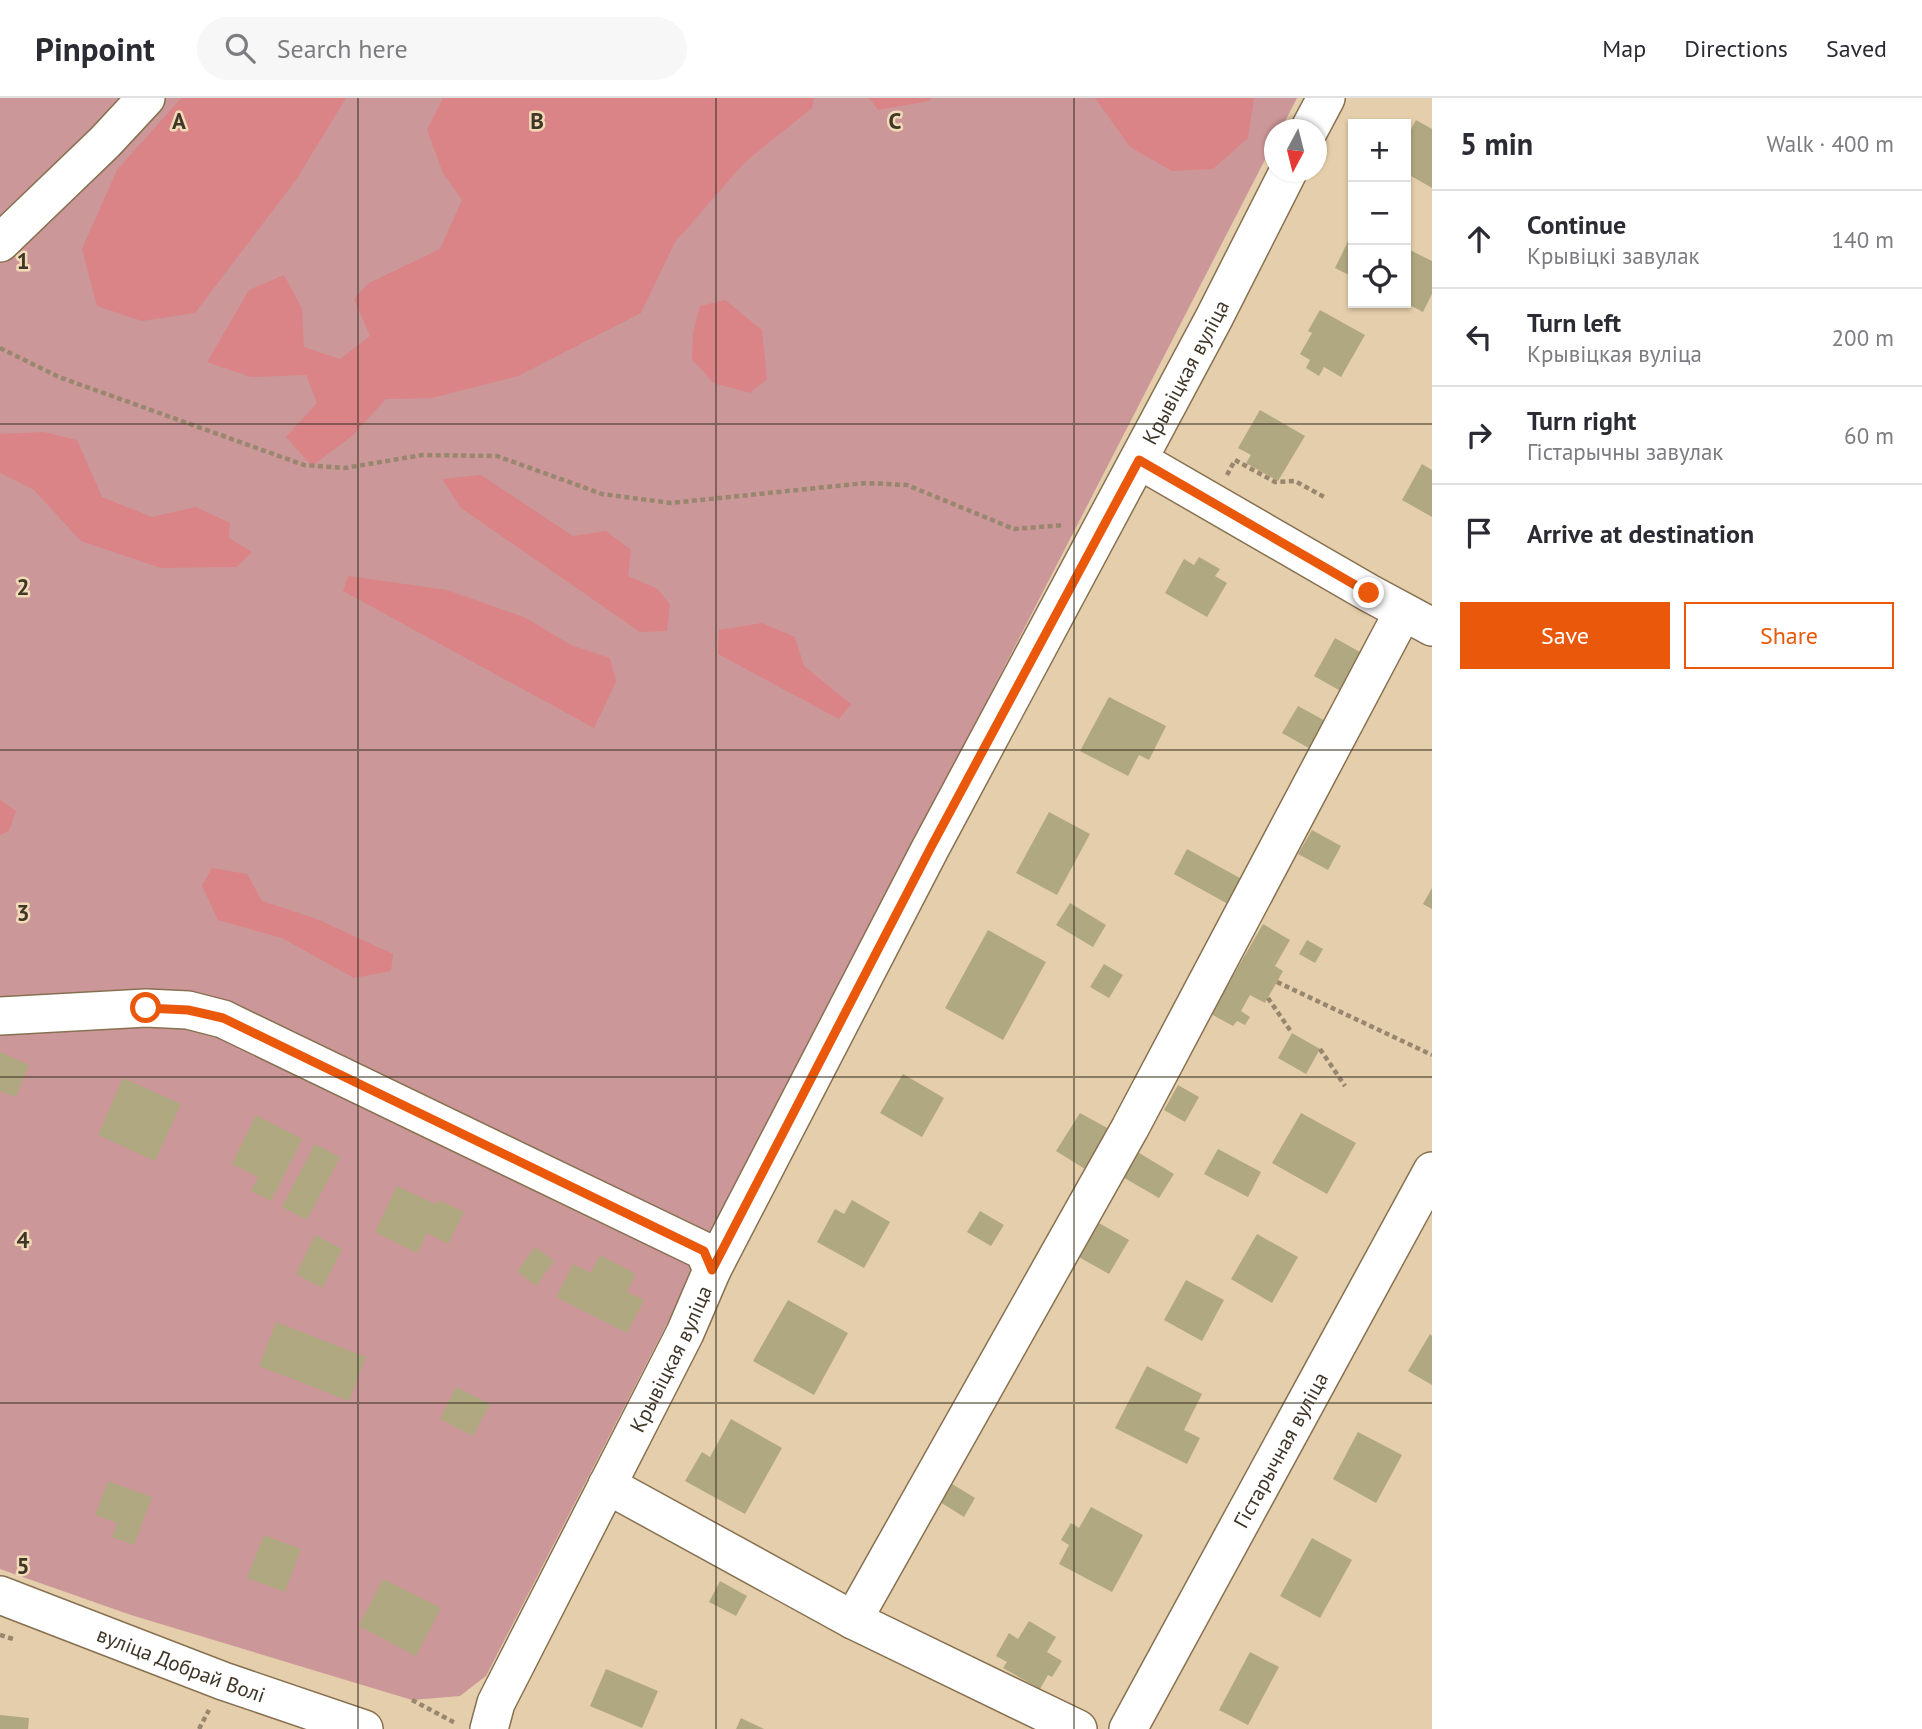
<!DOCTYPE html>
<html lang="en">
<head>
<meta charset="utf-8">
<style>
	body { margin:0; font-family:"PT Sans",sans-serif; background:#f7f7f7; color:#2b2b33 }
	.controls { position:absolute; right:21px; top:21px; display:grid; overflow:hidden; border-radius:0px; box-shadow:0 2px 5px #0004 }
	.controls button { width:63px; height:63px; display:grid; place-items:center; padding:0; border:0; border-bottom:2px solid #e1e1e2; background:#fff; color:#2b2b33; font:35px sans-serif }
	.compass { position:absolute; left:1264px; top:21px; width:63px; height:63px; border-radius:50%; background:#fff; box-shadow:0 2px 5px #0004; rotate:187deg }
	.stop { position:absolute; width:21px; height:21px; margin:-16px; border:5px solid #ea580c; border-radius:50%; background:#fff }
	.stop.end { background:#ea580c; border-color:#fff; box-shadow:0 2px 7px #0008 }
	.list { margin:0; padding:0; list-style:none }
	h2 { display:flex; justify-content:space-between; align-items:center; height:91px; margin:0; padding:0 28px; font-size:30px }
	h2 small { font-size:23px; font-weight:400; color:#7c7c81 }
	.list li { display:grid; grid-template-columns:46px 1fr auto; gap:21px; align-items:center; box-sizing:border-box; height:98px; padding:0 28px; border-top:2px solid #e1e1e2 }
	.list b { display:block; font-size:26px; white-space:nowrap }
	.list p { margin:0; font-size:23px; white-space:nowrap; color:#7c7c81 }
	.list em { font-size:23px; font-style:normal; color:#7c7c81 }
	.actions { display:flex; gap:14px; padding:21px 28px }
	.actions a { flex:1; padding:16px 0; border:2px solid #ea580c; border-radius:0px; text-align:center; font-size:24px; color:#ea580c }
	.actions .main { background:#ea580c; color:#fff }
	.icon { flex:none; width:38px; height:38px; fill:none; stroke:currentColor; stroke-width:2; stroke-linecap:round; stroke-linejoin:round }
	.map { position:relative; flex:none; width:1432px; height:1631px; overflow:hidden }
	header { display:flex; align-items:center; gap:42px; box-sizing:border-box; height:98px; padding:0 35px; background:#fff; border-bottom:2px solid #e1e1e2 }
	header strong { font-size:33px }
	nav { display:flex; gap:38px; margin-inline-start:auto; font-size:24px }
	.search { width:490px; height:63px; background:#f7f7f7; display:flex; align-items:center; gap:18px; box-sizing:border-box; padding:0 24px; border-radius:38px; color:#7c7c81; font-size:26px }
	main { display:flex }
	aside { flex:1; background:#fff }
	.map>svg:first-child { display:block }
	.green { fill:#cc9798 }
	.forest { fill:#da8487 }
	.building { fill:#b0a881 }
	.lines { fill:none; stroke-linecap:round; stroke-linejoin:round }
	.minor-casing { stroke:#877151; stroke-width:40 }
	.path { stroke:#98876e; stroke-width:4.5; stroke-dasharray:5 3.5; stroke-linecap:butt }
	.minor { stroke:#fff; stroke-width:37 }
	.route { stroke:#ea580c; stroke-width:9 }
	.grid { fill:none; stroke:#403628; stroke-width:2; stroke-opacity:0.55 }
	.labels { text-anchor:middle; dominant-baseline:central; stroke-width:5; stroke-linejoin:round; paint-order:stroke }
	.street-label { font-size:21px; fill:#403628; stroke:#f2dbb7 }
	.grid-label { font-size:23px; text-anchor:middle; font-weight:bold; fill:#403628; stroke:#f2dbb7; stroke-width:5; stroke-linejoin:round; paint-order:stroke }
</style>
</head>
<body>
<header>
<strong>Pinpoint</strong>
<div class="search"><svg class="icon" aria-label="search" viewBox="0 0 24 24"><circle cx="10" cy="10" r="6"/><path d="M15 15l6 6"/></svg>Search here</div>
<nav><a>Map</a><a>Directions</a><a>Saved</a></nav>
</header>
<main>
<div class="map">
<svg width="1432" height="1631" viewBox="0 0 1432 1631">
	<rect width="100%" height="100%" fill="#e5ceab"/>
	<path class="green" d="M0,0h1297l-16,31 -7,1v12l-788,1534 -26,20 -48,4 -281,-85 -131,-46z"/>
	<path class="forest" d="M181,0h165l-50,82 -101,133 -53,8 -45,-15 -15,-57 35,-79z
		M443,0h371l-2,10 -67,54 -70,80 -34,71 -123,63 -86,22 -46,1 -34,37 -40,30 -26,-29 31,-34 -11,-28 -55,2 -44,-15 42,-72 35,-15 18,33 2,39 36,12 30,-23 -16,-37 15,-16 71,-34 22,-49 -19,-27 -16,-43z
		M869,0h62l-2,3 -51,9z
		M1095,0h159l-6,40 -35,31 -41,2 -42,-24z
		M725,202l37,30 5,49 -17,14 -37,-10 -21,-24 1,-25 7,-28z
		M44,334l33,8 25,57 50,20 44,-10 34,16 -1,15 23,14 -15,15 -76,1 -80,-27 -47,-51 -34,-17v-39z
		M481,377l92,61 33,-5 25,19 -3,26 30,13 12,16 -3,26 -27,1 -179,-124 -19,-29z
		M348,478l99,14 79,28 45,27 39,13 6,24 -22,46 -251,-137z
		M762,525l33,14 9,29 47,38 -12,15 -121,-65 1,-24z
		M0,702l16,11 -7,20 -9,4z
		M212,770l35,6 15,27 55,18 76,35 -2,17 -37,7 -72,-40 -64,-18 -16,-34z"/>
	<path class="building" d="M1416,22l16,9v59l-26,-15v-34z
		M1353,133v46l-18,-9z
		M1406,150l26,13v33l-9,18 -17,-9z
		M1320,212l45,25 -24,42 -17,-10 -5,9 -13,-8 4,-8 -10,-6 12,-21 -4,-2z
		M1260,312l45,26 -27,45 -32,-18 5,-8 -13,-7z
		M1422,366l10,6v47l-30,-17z
		M1199,459l21,12 -5,7 12,7 -20,34 -42,-24 19,-34 10,6z
		M1335,540l32,18 -21,38 -32,-18z
		M1109,599l57,29 -17,34 -10,-5 -11,21 -48,-25z
		M1298,608l31,17 -15,28 -32,-18z
		M1049,714l41,22 -33,61 -41,-22z
		M1312,732l29,16 -13,24 -30,-16z
		M1187,751l62,34 -14,25 -61,-34z
		M1432,790v21l-9,-5z
		M1070,805l36,22 -13,22 -37,-22z
		M1263,826l27,16 -15,26 8,5 -18,32 -15,-8 -9,16 9,6 -5,8 -8,-4 -4,5 -22,-12z
		M988,832l58,32 -43,78 -58,-32z
		M1307,842l16,9 -8,14 -16,-9z
		M1104,866l19,11 -14,23 -19,-11z
		M1292,935l28,16 -14,25 -28,-16z
		M0,954l29,13 -13,32 -16,-6z
		M903,976l41,24 -22,39 -42,-24z
		M123,980l58,26 -26,57 -57,-26z
		M1178,987l21,12 -14,25 -21,-12z
		M1080,1015l29,16 -24,40 -29,-18z
		M1301,1015l55,30 -29,51 -55,-31z
		M256,1017l46,24 -31,62 -20,-10 7,-14 -26,-13z
		M315,1046l25,13 -33,63 -25,-13z
		M1218,1051l43,23 -13,25 -44,-23z
		M1136,1053l38,23 -15,24 -38,-22z
		M397,1088l40,19 2,-5 25,12 -16,32 -21,-11 -10,20 -42,-21z
		M852,1102l38,22 -26,46 -47,-26 18,-33 9,5z
		M980,1113l24,14 -13,21 -24,-14z
		M1090,1120l39,22 -20,34 -39,-22z
		M1257,1136l41,23 -26,46 -41,-24z
		M315,1137l27,14 -20,39 -26,-14z
		M535,1149l19,14 -18,25 -19,-15z
		M600,1157l36,19 -9,18 17,8 -17,33 -71,-36 17,-33 18,9z
		M1186,1182l38,20 -22,41 -38,-21z
		M788,1202l60,33 -34,62 -61,-34z
		M276,1224l90,35 -17,44 -90,-35z
		M1430,1236l2,2v49l-24,-14z
		M1147,1268l55,28 -18,36 16,8 -13,26 -72,-36z
		M456,1289l34,17 -17,32 -33,-17z
		M731,1321l51,29 -37,66 -60,-33 17,-29 8,5z
		M1358,1334l44,23 -26,48 -43,-24z
		M108,1383l44,16 -18,48 -22,-8 5,-14 -22,-8z
		M949,1384l26,16 -11,19 -27,-17z
		M1091,1409l52,28 -31,57 -53,-28 10,-19 -8,-5 10,-17 8,5z
		M264,1437l37,14 -16,43 -38,-14z
		M1312,1440l40,22 -32,58 -40,-22z
		M383,1481l58,29 -25,48 -57,-30z
		M720,1483l27,15 -11,20 -27,-14z
		M1029,1523l27,16 -9,15 15,9 -10,16 -4,-2 -8,14 -37,-21 4,-6 -11,-6 13,-23 9,6z
		M1250,1554l29,15 -31,58 -29,-15z
		M606,1571l52,22 -16,37 -52,-22z
		M0,1617l29,3 -1,11h-28z
		M741,1620l23,11h-28z"/>
	<g class="lines">
		<defs>
			<g id="minor">
				<path d="M1309,32l17,-32"/>
				<path d="M0,145l105,-101 41,-44"/>
				<path d="M1139,362l230,133 63,34"/>
				<path d="M0,918l146,-8 42,2 35,9 481,232 8,19"/>
				<path d="M607,1387l246,135 225,109"/>
				<path id="s1" d="M0,1497l223,86 141,48"/>
				<path d="M853,1522l277,-492 273,-516"/>
				<path id="s2" d="M489,1631l7,-26 189,-370 27,-63 218,-421 284,-531 74,-146"/>
				<path id="s3" d="M1128,1631l304,-558"/>
			</g>
		</defs>
		<use href="#minor" class="minor-casing"/>
		<path class="path" d="M0,250l59,29 245,88 41,3 77,-13 75,1 105,38 69,9 195,-20 41,2 107,44 50,-4
			M1227,377l8,-15 40,22 20,-1 31,17
			M1277,884l155,73
			M1268,900l24,35
			M1320,951l25,37
			M0,1537l13,4
			M412,1602l45,24
			M199,1631l10,-19"/>
		<use href="#minor" class="minor"/>
	</g>
	<g class="lines">
		<path class="route" d="M146,910l42,2 35,8 481,233 8,19 218,-421 209,-389 230,133"/>
	</g>
	<path class="grid" d="M358,0v1631M716,0v1631M1074,0v1631M0,326h1432M0,652h1432M0,979h1432M0,1305h1432"/>
	<g class="labels">
		<g class="street-label">
			<text stroke="none"><textPath href="#s2" startOffset="1526">Крывіцкая вуліца</textPath></text>
			<text stroke="none"><textPath href="#s2" startOffset="413">Крывіцкая вуліца</textPath></text>
			<text stroke="none"><textPath href="#s3" startOffset="318">Гістарычная вуліца</textPath></text>
			<text stroke="none"><textPath href="#s1" startOffset="194">вуліца Добрай Волі</textPath></text>
		</g>
	</g>
	<g class="grid-label">
		<text x="179" y="31">A</text>
		<text x="537" y="31">B</text>
		<text x="895" y="31">C</text>
		<text x="23" y="171">1</text>
		<text x="23" y="497">2</text>
		<text x="23" y="823">3</text>
		<text x="23" y="1150">4</text>
		<text x="23" y="1476">5</text>
	</g>
</svg>
<div class="controls">
<button>+</button>
<button>−</button>
<button><svg class="icon" aria-label="locate" viewBox="0 0 24 24"><circle cx="12" cy="12" r="6"/><path d="M12 2v4M12 18v4M2 12h4M18 12h4"/></svg></button>
</div>
<svg class="compass" viewBox="-18 -18 36 36"><path d="M0-13l5 13h-10z" fill="#e53935"/><path d="M0 13l5-13h-10z" fill="#7c7c81"/></svg>
<div class="stop" style="left:146px;top:910px"></div>
<div class="stop end" style="left:1369px;top:495px"></div>
</div>
<aside>
<h2>5 min<small>Walk · 400 m</small></h2>
<ul class="list">
<li><svg class="icon" aria-label="ahead" viewBox="0 0 24 24"><path d="M12 20V5M6 11l6-6 6 6"/></svg><div><b>Continue</b><p>Крывіцкі завулак</p></div><em>140 m</em></li>
<li><svg class="icon" aria-label="left" viewBox="0 0 24 24"><path d="M17 20v-9H6M10 6l-5 5 5 5"/></svg><div><b>Turn left</b><p>Крывіцкая вуліца</p></div><em>200 m</em></li>
<li><svg class="icon" aria-label="right" viewBox="0 0 24 24"><path d="M7 20v-9h11M14 6l5 5-5 5"/></svg><div><b>Turn right</b><p>Гістарычны завулак</p></div><em>60 m</em></li>
<li><svg class="icon" aria-label="arrive" viewBox="0 0 24 24"><path d="M6 21V4h12l-3 4 3 4H6"/></svg><div><b>Arrive at destination</b></div></li>
</ul>
<div class="actions"><a class="main">Save</a><a>Share</a></div>
</aside>
</main>
</body>
</html>
